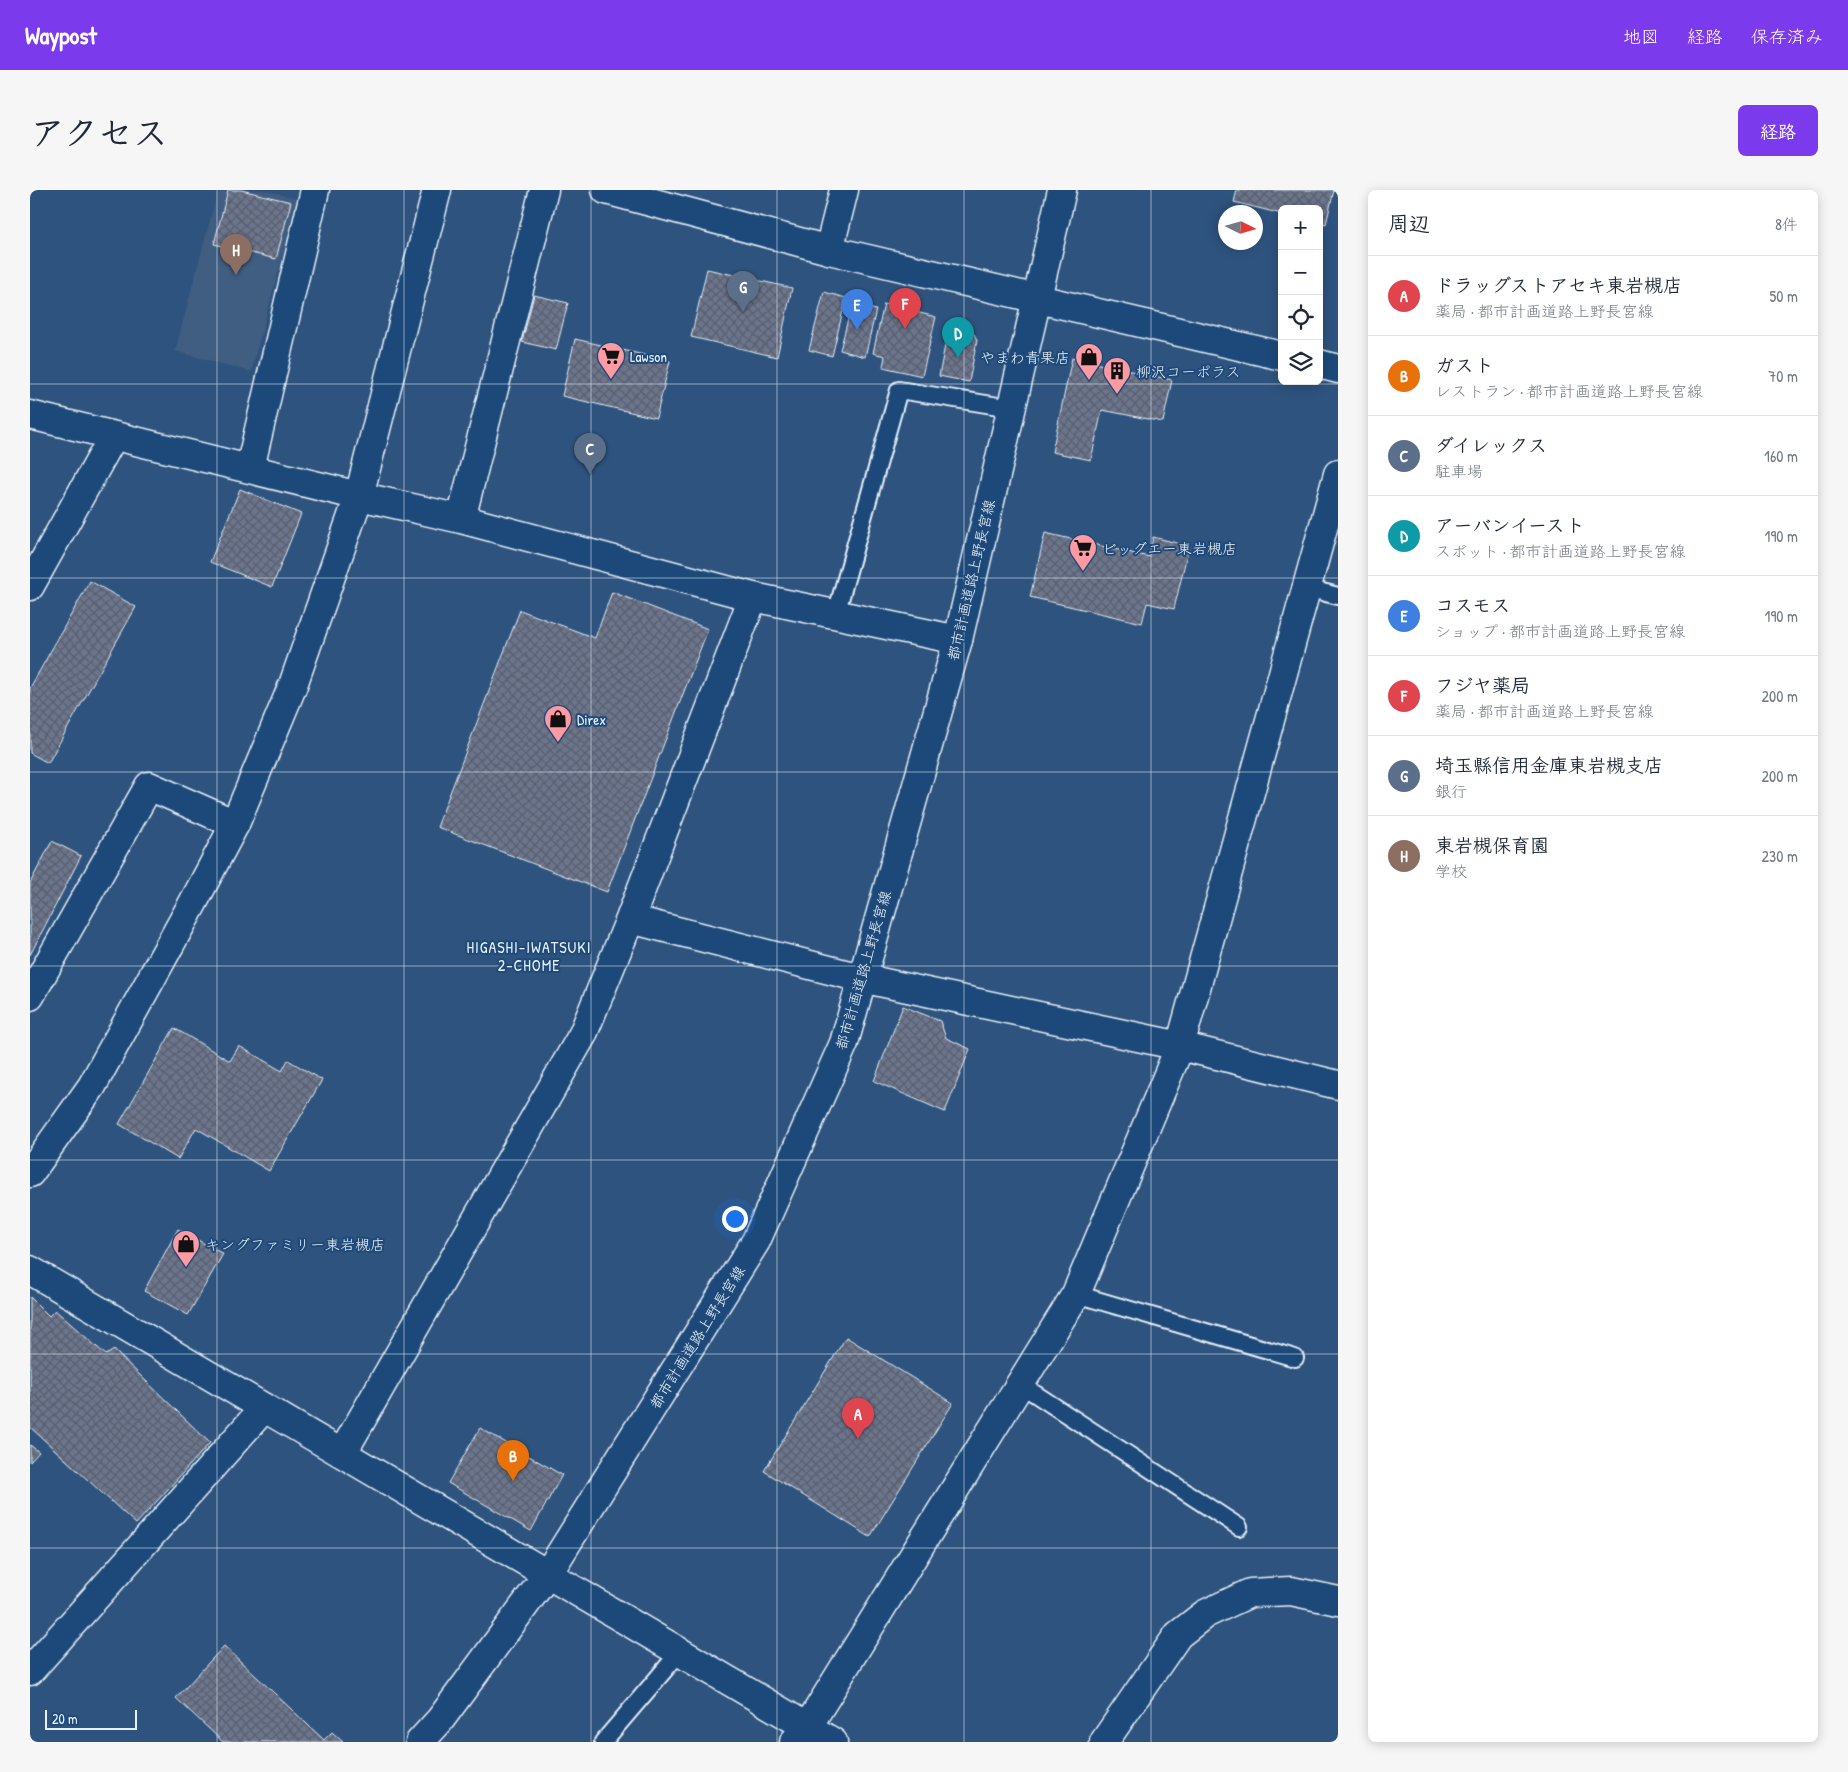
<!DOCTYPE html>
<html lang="ja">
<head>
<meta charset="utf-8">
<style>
	body { margin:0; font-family:"Patrick Hand","Klee One",sans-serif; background:#f6f6f7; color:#1f2937 }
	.controls { position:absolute; right:15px; top:15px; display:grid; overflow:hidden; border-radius:8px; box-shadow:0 2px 12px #0003 }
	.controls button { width:45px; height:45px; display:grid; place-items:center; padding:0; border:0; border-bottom:1px solid #e0e1e3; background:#fff; color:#1f2937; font:25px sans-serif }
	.compass { position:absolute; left:1188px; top:15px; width:45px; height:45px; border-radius:50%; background:#fff; box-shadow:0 2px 12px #0003; rotate:95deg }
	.scale { position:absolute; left:15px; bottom:12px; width:92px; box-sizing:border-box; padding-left:5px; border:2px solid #e8f1f8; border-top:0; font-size:14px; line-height:18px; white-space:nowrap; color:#e8f1f8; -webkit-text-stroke:4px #1f4a7a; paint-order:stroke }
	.you { position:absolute; left:704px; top:1028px; width:18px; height:18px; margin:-12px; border:4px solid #fff; border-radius:50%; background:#1a73e8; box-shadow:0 0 0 8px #1a73e833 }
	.badge { display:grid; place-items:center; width:32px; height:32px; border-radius:50%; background:#7c3aed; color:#fff; font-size:16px; font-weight:700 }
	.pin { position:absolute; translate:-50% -41px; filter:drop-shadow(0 1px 2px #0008) }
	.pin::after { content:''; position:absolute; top:26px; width:18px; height:15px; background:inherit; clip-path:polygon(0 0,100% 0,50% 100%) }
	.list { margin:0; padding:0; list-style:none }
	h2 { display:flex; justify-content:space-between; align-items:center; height:65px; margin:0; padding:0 20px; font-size:21px }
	h2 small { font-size:16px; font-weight:400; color:#747a83 }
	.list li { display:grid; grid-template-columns:32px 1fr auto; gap:15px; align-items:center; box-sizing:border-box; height:80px; padding:0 20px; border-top:1px solid #e0e1e3 }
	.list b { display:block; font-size:19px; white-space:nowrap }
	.list p { margin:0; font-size:16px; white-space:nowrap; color:#747a83 }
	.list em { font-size:16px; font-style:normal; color:#747a83 }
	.icon { flex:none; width:28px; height:28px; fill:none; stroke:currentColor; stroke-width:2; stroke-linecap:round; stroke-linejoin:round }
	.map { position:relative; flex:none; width:1308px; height:1552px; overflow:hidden; border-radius:8px }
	header { display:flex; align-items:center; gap:30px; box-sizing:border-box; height:70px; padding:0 25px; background:#7c3aed; color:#fff }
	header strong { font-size:24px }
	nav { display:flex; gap:28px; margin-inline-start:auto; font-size:18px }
	.intro { display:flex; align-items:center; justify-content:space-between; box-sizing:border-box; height:120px; padding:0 30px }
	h1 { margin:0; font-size:35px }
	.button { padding:12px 22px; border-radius:8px; background:#7c3aed; color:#fff; font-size:18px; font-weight:700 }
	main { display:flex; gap:30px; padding:0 30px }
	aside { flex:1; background:#fff; border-radius:8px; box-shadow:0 2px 12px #0003 }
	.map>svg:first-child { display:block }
	.built { fill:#415d82 }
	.building { fill:url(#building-cross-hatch); stroke:#e8f1f8 }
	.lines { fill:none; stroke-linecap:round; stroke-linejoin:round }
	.lane-casing { stroke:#e8f1f8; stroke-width:20 }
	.street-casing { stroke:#e8f1f8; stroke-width:31 }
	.secondary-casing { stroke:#e8f1f8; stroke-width:31 }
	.lane { stroke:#1f4a7a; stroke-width:16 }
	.street { stroke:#1f4a7a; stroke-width:28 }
	.secondary { stroke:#1f4a7a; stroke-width:28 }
	.grid { fill:none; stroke:#e8f1f8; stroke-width:1; stroke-opacity:0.55 }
	.labels { text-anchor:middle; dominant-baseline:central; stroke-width:4; stroke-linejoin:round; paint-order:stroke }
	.poi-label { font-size:15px; fill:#e8f1f8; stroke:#1f4a7a; text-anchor:start }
	.street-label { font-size:15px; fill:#e8f1f8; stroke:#1f4a7a }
	.neighbourhood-label { font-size:16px; letter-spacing:1px; fill:#e8f1f8; stroke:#1f4a7a }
</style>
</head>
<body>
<header>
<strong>Waypost</strong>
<nav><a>地図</a><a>経路</a><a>保存済み</a></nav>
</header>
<div class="intro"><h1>アクセス</h1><a class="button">経路</a></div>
<main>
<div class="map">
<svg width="1308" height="1552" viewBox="0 0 1308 1552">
	<defs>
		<pattern id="building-cross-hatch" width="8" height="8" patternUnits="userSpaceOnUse" patternTransform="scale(1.25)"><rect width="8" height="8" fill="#6c758d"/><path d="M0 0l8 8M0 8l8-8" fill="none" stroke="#595e6c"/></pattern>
	</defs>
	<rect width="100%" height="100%" fill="#2e537e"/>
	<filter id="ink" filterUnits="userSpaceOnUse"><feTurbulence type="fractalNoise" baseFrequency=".02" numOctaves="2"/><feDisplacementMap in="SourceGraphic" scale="10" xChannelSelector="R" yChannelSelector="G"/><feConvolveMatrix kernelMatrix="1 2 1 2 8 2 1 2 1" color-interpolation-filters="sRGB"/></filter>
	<g filter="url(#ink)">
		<path class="built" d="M188,0h46l34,9 -47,173 -76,-21z"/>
		<path class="building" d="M198,0h13l50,12 -15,57 -62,-15z
			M1207,0h97l-8,34 -7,-2v-13h-37v5l-48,-12z
			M677,79l85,19 -15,69 -86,-20z
			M794,102l22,6 -14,58 -23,-6z
			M504,105l34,8 -12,47 -34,-8z
			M822,114l24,6 -11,47 -25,-7z
			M854,114l52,13 -14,59 -39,-9 2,-11 -12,-3z
			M923,140h11l10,4 3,6 -8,42 -30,-6 7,-36z
			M545,149l95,22 -14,57 -94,-22z
			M1042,168l100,22 -9,42 -61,-12 -11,50 -39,-8z
			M210,299l61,25 -29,73 -62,-25z
			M1015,343l104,24 4,-20 36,9 -15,63 -27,-6 -5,20 -112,-26z
			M60,391l46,26 -88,156 -18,-10v-65z
			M582,402l96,37 -101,263 -170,-65 83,-217 75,28z
			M22,651l29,15 -51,99v-72z
			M873,816l37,15 6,17 24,11 -25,63 -71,-31z
			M144,838l56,33 9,-15 43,25 6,-11 34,20 -53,91 -73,-43 -18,31 -59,-35z
			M148,1039l45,25 -35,61 -44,-24z
			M0,1107l19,19 6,-6 51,45 8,-5 96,93 -74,81 -106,-97z
			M816,1147l107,66 -83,134 -106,-66z
			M450,1238l82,47 -31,56 -83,-48z
			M0,1255l9,7 -9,10z
			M194,1456l100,94 8,-8 11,10h-120l-47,-44z"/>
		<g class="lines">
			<defs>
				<path id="lane" d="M1276,398l32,8
					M806,424l63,-224 112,18
					M1046,1104l219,64
					M990,1194l219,143
					M573,1552l76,-89"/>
				<path id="street" d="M799,60l15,-60
					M0,225l329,81 102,23 292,78 205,43
					M220,278l65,-278
					M431,329l83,-329
					M0,396l83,-149
					M600,729l231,59 319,68 158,39
					M0,806l119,-210 86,38
					M0,1080l803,472
					M313,1262l240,-418 47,-115 123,-322
					M0,1481l234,-263
					M764,1552l14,-16 268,-432 104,-248 158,-572
					M1074,1552l74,-107 27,-21 45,-21 41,-2 47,10"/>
				<path id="secondary" d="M576,0l223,60 453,106
					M1289,174l19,5
					M0,983l62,-87 101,-183 42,-79 58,-139 66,-189 78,-306
					M390,1552l20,-22 107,-145 209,-334 88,-198 114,-403 104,-450"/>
			</defs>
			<use href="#lane" class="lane-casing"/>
			<use href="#street" class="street-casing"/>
			<use href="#secondary" class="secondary-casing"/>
			<use href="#lane" class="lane"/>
			<use href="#street" class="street"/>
			<use href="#secondary" class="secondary"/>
		</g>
	</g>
	<path class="grid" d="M187,0v1552M374,0v1552M561,0v1552M747,0v1552M934,0v1552M1121,0v1552M0,194h1308M0,388h1308M0,582h1308M0,776h1308M0,970h1308M0,1164h1308M0,1358h1308"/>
	<defs>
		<symbol id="supermarket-pin" viewBox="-11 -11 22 30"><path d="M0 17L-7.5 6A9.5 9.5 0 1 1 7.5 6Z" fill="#ff9aa2" stroke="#1f4a7a"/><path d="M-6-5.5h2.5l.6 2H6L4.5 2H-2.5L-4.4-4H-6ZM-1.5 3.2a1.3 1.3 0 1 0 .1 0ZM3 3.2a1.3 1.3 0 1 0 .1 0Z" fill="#111"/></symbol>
		<symbol id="shop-pin" viewBox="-11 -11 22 30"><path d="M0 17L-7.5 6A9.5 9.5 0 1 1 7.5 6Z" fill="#ff9aa2" stroke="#1f4a7a"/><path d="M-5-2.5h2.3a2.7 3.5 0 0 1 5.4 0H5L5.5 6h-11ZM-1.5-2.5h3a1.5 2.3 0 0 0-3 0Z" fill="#111"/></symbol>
		<symbol id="building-pin" viewBox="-11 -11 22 30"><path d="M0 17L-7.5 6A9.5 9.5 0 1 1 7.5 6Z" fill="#ff9aa2" stroke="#1f4a7a"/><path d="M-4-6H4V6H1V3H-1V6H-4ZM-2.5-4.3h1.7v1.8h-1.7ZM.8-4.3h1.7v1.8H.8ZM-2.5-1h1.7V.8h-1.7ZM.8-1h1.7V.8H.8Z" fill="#111"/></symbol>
	</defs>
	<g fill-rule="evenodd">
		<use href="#supermarket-pin" x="565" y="150" width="32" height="43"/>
		<use href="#shop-pin" x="1043" y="151" width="32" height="43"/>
		<use href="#building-pin" x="1071" y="165" width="32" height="43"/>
		<use href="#supermarket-pin" x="1037" y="342" width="32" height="43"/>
		<use href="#shop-pin" x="512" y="513" width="32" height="43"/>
		<use href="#shop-pin" x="140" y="1038" width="32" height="43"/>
	</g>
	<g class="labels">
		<g class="poi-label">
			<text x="600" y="166">Lawson</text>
			<text x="1040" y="167" text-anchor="end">やまわ青果店</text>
			<text x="1106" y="181">柳沢コーポラス</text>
			<text x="1072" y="358">ビッグエー東岩槻店</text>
			<text x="547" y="529">Direx</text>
			<text x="175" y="1054">キングファミリー東岩槻店</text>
		</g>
		<g class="street-label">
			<text transform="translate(941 390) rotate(-77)">都市計画道路上野長宮線</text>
			<text transform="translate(833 780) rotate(-74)">都市計画道路上野長宮線</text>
			<text transform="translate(667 1147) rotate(-58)">都市計画道路上野長宮線</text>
		</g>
		<g class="neighbourhood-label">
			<text x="499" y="757">HIGASHI-IWATSUKI<tspan x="499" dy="18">2-CHOME</tspan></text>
		</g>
	</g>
</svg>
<div class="controls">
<button>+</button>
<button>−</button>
<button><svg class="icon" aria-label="locate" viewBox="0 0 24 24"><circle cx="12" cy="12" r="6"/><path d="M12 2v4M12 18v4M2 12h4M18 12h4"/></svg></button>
<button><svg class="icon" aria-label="layers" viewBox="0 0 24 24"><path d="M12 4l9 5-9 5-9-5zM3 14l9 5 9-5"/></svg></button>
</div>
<svg class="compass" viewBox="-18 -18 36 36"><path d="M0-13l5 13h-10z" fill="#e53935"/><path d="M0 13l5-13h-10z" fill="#747a83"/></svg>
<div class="scale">20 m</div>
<div class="you"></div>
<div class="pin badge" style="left:828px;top:1249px;background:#e0444e">A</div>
<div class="pin badge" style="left:483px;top:1291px;background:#e8710a">B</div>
<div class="pin badge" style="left:560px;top:284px;background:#5c6f8a">C</div>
<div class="pin badge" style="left:928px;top:168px;background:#0f9aa8">D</div>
<div class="pin badge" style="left:827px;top:140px;background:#3f7fe0">E</div>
<div class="pin badge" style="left:875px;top:139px;background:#e0444e">F</div>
<div class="pin badge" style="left:713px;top:122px;background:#5c6f8a">G</div>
<div class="pin badge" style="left:206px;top:85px;background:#8d6e63">H</div>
</div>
<aside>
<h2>周辺<small>8件</small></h2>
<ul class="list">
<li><span class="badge" style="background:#e0444e">A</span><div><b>ドラッグストアセキ東岩槻店</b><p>薬局 · 都市計画道路上野長宮線</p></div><em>50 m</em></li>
<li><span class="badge" style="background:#e8710a">B</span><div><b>ガスト</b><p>レストラン · 都市計画道路上野長宮線</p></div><em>70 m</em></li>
<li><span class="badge" style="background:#5c6f8a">C</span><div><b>ダイレックス</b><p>駐車場</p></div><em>160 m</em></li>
<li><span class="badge" style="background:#0f9aa8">D</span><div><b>アーバンイースト</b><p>スポット · 都市計画道路上野長宮線</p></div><em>190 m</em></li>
<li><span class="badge" style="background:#3f7fe0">E</span><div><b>コスモス</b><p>ショップ · 都市計画道路上野長宮線</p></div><em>190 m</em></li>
<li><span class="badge" style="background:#e0444e">F</span><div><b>フジヤ薬局</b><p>薬局 · 都市計画道路上野長宮線</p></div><em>200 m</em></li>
<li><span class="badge" style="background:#5c6f8a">G</span><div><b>埼玉縣信用金庫東岩槻支店</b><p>銀行</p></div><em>200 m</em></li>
<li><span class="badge" style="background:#8d6e63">H</span><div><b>東岩槻保育園</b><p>学校</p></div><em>230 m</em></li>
</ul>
</aside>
</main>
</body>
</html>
